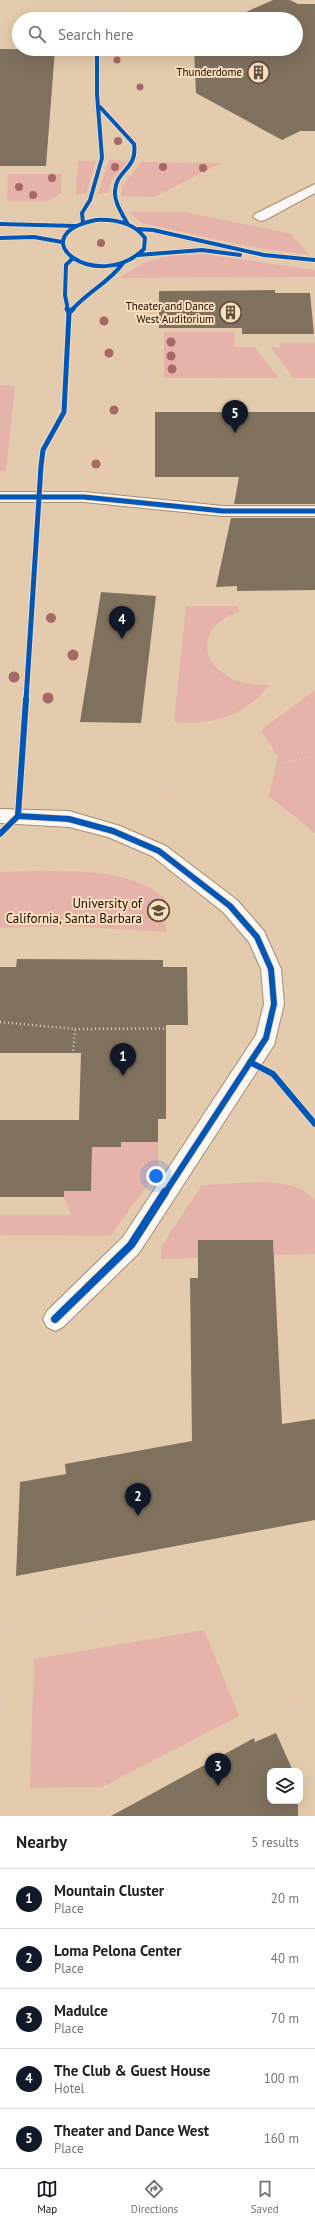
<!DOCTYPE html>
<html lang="en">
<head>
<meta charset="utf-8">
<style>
	body { margin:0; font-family:"PT Sans",sans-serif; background:#f6f6f6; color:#222 }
	.controls { position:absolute; right:12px; bottom:12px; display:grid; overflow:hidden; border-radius:8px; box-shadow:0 4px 16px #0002 }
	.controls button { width:36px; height:36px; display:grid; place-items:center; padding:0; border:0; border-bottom:1px solid #e0e0e0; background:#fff; color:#222; font:20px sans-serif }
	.you { position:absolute; left:156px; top:1176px; width:14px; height:14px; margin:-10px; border:3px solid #fff; border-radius:50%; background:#1a73e8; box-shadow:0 0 0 6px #1a73e833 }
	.badge { display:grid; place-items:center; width:26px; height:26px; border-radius:50%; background:#111827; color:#fff; font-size:13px; font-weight:700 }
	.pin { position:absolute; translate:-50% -33px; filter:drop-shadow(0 1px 2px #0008) }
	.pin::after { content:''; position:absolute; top:21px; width:14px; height:12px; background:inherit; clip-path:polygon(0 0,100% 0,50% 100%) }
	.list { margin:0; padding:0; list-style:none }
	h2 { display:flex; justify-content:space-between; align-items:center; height:52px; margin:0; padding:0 16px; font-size:17px }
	h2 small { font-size:13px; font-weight:400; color:#767676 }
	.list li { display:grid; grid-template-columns:26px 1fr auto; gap:12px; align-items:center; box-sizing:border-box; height:60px; padding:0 16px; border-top:1px solid #e0e0e0 }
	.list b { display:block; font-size:15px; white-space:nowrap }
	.list p { margin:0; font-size:13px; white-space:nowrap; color:#767676 }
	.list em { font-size:13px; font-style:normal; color:#767676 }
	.icon { flex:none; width:22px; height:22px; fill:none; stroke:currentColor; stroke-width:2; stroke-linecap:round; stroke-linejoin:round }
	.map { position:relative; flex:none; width:315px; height:1816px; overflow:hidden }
	.search { position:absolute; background:#fff; box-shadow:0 4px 16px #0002; left:12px; right:12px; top:12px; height:44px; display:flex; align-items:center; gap:10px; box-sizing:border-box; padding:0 14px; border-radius:22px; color:#767676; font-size:15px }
	.sheet { height:352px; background:#fff }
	nav { display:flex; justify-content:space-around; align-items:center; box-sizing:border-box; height:56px; border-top:1px solid #e0e0e0; background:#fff; font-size:11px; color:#767676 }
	nav a { display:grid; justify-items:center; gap:2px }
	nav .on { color:#111827 }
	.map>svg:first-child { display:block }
	.green { fill:#e6b3aa }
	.building { fill:#80715f }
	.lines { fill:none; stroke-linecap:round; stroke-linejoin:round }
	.lane-casing { stroke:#a18e76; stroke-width:2 }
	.path-far3 { stroke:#d5cdc3; stroke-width:1.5; stroke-dasharray:0.5 2; stroke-linecap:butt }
	.path-far2 { stroke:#d5cdc3; stroke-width:2; stroke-dasharray:1 2.5; stroke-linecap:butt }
	.path-far1 { stroke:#d5cdc3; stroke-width:2.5; stroke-dasharray:1 3; stroke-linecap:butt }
	.path { stroke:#d5cdc3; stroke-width:3; stroke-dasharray:1.5 4; stroke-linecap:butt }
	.lane { fill:#fbf7f3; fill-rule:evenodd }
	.cycleway-far3-casing { stroke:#fadebe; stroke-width:5.5 }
	.cycleway-far2-casing { stroke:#fadebe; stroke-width:7 }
	.cycleway-far1-casing { stroke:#fadebe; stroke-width:8 }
	.cycleway-casing { stroke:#fadebe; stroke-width:10 }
	.cycleway-far3 { stroke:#0057b8; stroke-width:4 }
	.cycleway-far2 { stroke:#0057b8; stroke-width:5 }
	.cycleway-far1 { stroke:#0057b8; stroke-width:6 }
	.cycleway { stroke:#0057b8; stroke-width:8 }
	.tree { fill:#a66968 }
	.labels { text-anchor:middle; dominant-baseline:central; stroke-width:4; stroke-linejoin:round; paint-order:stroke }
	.far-poi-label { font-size:11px; fill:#1b0c00; stroke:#fadebe; text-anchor:end }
	.poi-label { font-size:13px; fill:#1b0c00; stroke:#fadebe; text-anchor:end }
</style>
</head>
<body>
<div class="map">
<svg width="315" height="1816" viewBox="0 0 315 1816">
	<rect width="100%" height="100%" fill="#e4cbad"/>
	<path class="green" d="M109,160l19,1 -17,20 -3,12 -10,1z
		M78,161h18l-10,33 -10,1z
		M141,162l80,1 -67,34 -33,-1 1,-9z
		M8,174h54l-1,19 -12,8h-42z
		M128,212h57l98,20 8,2 18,21 -63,-9 -104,-23z
		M204,254l111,16v7l-196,1 26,-16 24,-6z
		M164,332h70l1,15h20l23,31h-114z
		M280,343h35v35h-22l-22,-31h9z
		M0,385l15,1 -9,85h-6z
		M186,606h52l1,6c-34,9 -45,45 -12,64 13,8 27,9 42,9 -23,31 -58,41 -95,37z
		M315,690v143l-46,-37 9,-39 -17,-27z
		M42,871c45,1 85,-2 123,27l1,34 -97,-6 -69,2v-56z
		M121,1142h37v29l-48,65 -110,-1v-20h71l-7,-18v-6h27l1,-37 -3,-7h32z
		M261,1182c19,1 42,2 54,19v53l-41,1 -1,-15h-75v18l-37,1v-12l41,-62z
		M204,1630l35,86 -137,71 -72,1 4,-129z"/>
	<path class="building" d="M273,0h17l8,4h17v127h-15l-18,9 -86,-47 -2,-44h102v-30h-66z
		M0,49h55l-9,117h-46z
		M275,290v3h35l4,41h-72v-6h-83v-37z
		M155,412h160v92h-81l5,-27h-84z
		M231,518h84v72l-78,1v-5l-21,1z
		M101,592l55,4 -15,127 -61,-1z
		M17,959l146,1v7h24l1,58h-22v94h-8v23h-37v5h-29l-1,44h-27v6h-64v-77h79l2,-67h-81v-86h16z
		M198,1240h75l9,184 33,-5v101l-299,56 4,-94 46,-8 -1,-10 127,-23 -2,-163h8z
		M276,1733l17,38h-23v30h28v15h-187l143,-78 1,4z"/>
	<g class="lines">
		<defs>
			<path id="lane" d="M315,184v9l-50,27 -5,1 -7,-4 2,-3z
				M0,492h84l139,14h92v10h-92l-139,-14h-84z
				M0,809l69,2 51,15 46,20 71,54 27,31 17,38 3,35 -10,41 -135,208 -76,74 -8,4 -8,-4 -4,-8 4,-8 76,-74 133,-202 8,-31 -3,-35 -12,-27 -26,-30 -71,-56 -44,-19 -39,-10 -69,-4z"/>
		</defs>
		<use href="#lane" class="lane-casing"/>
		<path class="path-far3" d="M95,0l18,10
			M102,10l23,-10
			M84,19l3,-3
			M8,22h11
			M168,49l2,24
			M54,67h10l1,-18
			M64,67h14
			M107,93l49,2 3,-2 31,16 7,-3 102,60
			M76,94h14
			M48,143l24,-1
			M108,157h23
			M142,157l107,1
			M73,158h23
			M0,171l71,-1
			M161,199l109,-51 24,-9 21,1
			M97,200h12
			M123,200l56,2 55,8
			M77,201c-4,-21 -11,-45 -1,-65l3,-87
			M0,215l43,-3 39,-12
			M35,220l7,-8
			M305,226h10
			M35,227v7
			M302,228l-3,7 15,19
			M0,274h33
			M111,280h204
			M32,281h25
			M71,281l24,-1
			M29,310l5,-70"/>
		<path class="path-far2" d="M148,333l-2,74h12v-26
			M241,338h74
			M257,338l29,43
			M0,381l53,-1
			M76,381h239
			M18,466h12
			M54,466l68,-1v-7h17l2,-77
			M18,469l11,-160
			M12,540l15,1
			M46,541h166
			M71,541l1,-15
			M1,700l12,-174"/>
		<path class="path-far1" d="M0,708l1,-9
			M167,735v13l29,34
			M116,800l26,-8 173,-36
			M0,1022l75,7 -5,60 -70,8
			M75,1029l158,-1
			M298,1041l17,4
			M279,1080l36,44"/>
		<path class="path" d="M0,1305l23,6
			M0,1446l42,-97
			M0,1631l198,-32 59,131 43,-23 15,33
			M0,1729l6,-99
			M300,1786l15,-10"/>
		<use href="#lane" class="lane"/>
		<defs>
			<path id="cycleway-far3" d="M100,107l34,37c4,25 -18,26 -19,47 -1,11 7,22 12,32
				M96,220c19,-1 37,2 49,18l-1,11c-47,46 -126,-13 -48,-29z
				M83,223l-1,-10 8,-13 12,-42 -5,-64v-45
				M0,224l76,2
				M138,229l15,1 111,25 51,5
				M0,238l34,-1 28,5
				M138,255l64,-5 38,5
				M68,310l-3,-15 1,-30 7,-7
				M72,310c15,-18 38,-28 51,-47"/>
			<path id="cycleway-far2" d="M69,313l4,-4
				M0,497h84l139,14h92
				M26,700l15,-234 2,-16 21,-38 5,-99 -2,-4"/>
			<path id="cycleway-far1" d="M18,816l51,3 44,12 46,20 71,55 27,31 14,32 3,35 -8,34 -101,155
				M0,834l18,-18 8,-117
				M250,1062l23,12 42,50"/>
			<path id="cycleway" d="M55,1319l76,-74 34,-53"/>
		</defs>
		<use href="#cycleway-far3" class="cycleway-far3-casing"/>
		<use href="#cycleway-far2" class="cycleway-far2-casing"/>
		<use href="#cycleway-far1" class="cycleway-far1-casing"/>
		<use href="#cycleway" class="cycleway-casing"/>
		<use href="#cycleway-far3" class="cycleway-far3"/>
		<use href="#cycleway-far2" class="cycleway-far2"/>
		<use href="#cycleway-far1" class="cycleway-far1"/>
		<use href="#cycleway" class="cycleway"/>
	</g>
	<g class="tree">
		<circle cx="117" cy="60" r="3.5"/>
		<circle cx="140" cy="87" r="3.5"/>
		<circle cx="118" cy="141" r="4"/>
		<circle cx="115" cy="167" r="4"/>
		<circle cx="163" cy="167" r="4"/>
		<circle cx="203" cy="168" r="4"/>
		<circle cx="52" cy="178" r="4"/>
		<circle cx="19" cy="187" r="4"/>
		<circle cx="33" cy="195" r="4"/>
		<circle cx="101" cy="243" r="4"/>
		<circle cx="104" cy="321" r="4.5"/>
		<circle cx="171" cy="342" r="4.5"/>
		<circle cx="109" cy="353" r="4.5"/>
		<circle cx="171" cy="356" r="4.5"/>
		<circle cx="172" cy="369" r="4.5"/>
		<circle cx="114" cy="410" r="4.5"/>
		<circle cx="96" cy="464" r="4.5"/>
		<circle cx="51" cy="618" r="5"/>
		<circle cx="73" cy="655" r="5.5"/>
		<circle cx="14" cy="677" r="5.5"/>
		<circle cx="48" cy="698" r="5.5"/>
	</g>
	<defs>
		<symbol id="building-ring" viewBox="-11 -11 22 22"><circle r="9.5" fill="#fadebe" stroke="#614f3d" stroke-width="1.5"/><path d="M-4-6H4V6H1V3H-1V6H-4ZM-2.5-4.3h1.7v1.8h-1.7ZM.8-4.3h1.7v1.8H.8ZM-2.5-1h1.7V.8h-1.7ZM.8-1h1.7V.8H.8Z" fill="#614f3d"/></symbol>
		<symbol id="university-ring" viewBox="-11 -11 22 22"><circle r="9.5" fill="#fadebe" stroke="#614f3d" stroke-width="1.5"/><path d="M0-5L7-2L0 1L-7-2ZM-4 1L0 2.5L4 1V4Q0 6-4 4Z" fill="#614f3d"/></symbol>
	</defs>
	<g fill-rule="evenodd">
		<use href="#building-ring" x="246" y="60" width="25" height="25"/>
		<use href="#building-ring" x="218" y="300" width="25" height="25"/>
		<use href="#university-ring" x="146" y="898" width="25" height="25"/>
	</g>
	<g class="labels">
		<g class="far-poi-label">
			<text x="242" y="72">Thunderdome</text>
			<text x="214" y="306">Theater and Dance<tspan x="214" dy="13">West Auditorium</tspan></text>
		</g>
		<g class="poi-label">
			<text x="142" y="903">University of<tspan x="142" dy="15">California, Santa Barbara</tspan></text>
		</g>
	</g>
</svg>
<div class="controls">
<button><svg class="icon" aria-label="layers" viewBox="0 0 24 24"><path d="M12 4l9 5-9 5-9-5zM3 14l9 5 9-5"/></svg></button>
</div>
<div class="you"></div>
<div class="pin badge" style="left:123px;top:1076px">1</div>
<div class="pin badge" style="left:138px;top:1516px">2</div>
<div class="pin badge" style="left:218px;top:1786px">3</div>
<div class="pin badge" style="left:122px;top:639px">4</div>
<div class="pin badge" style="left:235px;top:433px">5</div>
<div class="search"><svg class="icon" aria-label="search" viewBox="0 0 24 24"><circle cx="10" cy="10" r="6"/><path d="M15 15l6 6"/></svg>Search here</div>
</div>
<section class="sheet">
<h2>Nearby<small>5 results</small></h2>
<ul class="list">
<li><span class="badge">1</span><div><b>Mountain Cluster</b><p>Place</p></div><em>20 m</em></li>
<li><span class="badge">2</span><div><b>Loma Pelona Center</b><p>Place</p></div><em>40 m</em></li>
<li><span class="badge">3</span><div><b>Madulce</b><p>Place</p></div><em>70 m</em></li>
<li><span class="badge">4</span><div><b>The Club &amp; Guest House</b><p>Hotel</p></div><em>100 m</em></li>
<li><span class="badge">5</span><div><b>Theater and Dance West</b><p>Place</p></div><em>160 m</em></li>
</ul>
</section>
<nav>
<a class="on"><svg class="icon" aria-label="map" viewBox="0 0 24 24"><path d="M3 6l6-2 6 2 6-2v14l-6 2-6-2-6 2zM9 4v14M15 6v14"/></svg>Map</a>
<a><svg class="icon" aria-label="directions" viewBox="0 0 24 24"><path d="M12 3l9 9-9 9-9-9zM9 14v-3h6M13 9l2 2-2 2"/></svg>Directions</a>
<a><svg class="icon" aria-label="saved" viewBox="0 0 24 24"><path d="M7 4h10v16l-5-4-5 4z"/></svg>Saved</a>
</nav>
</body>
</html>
